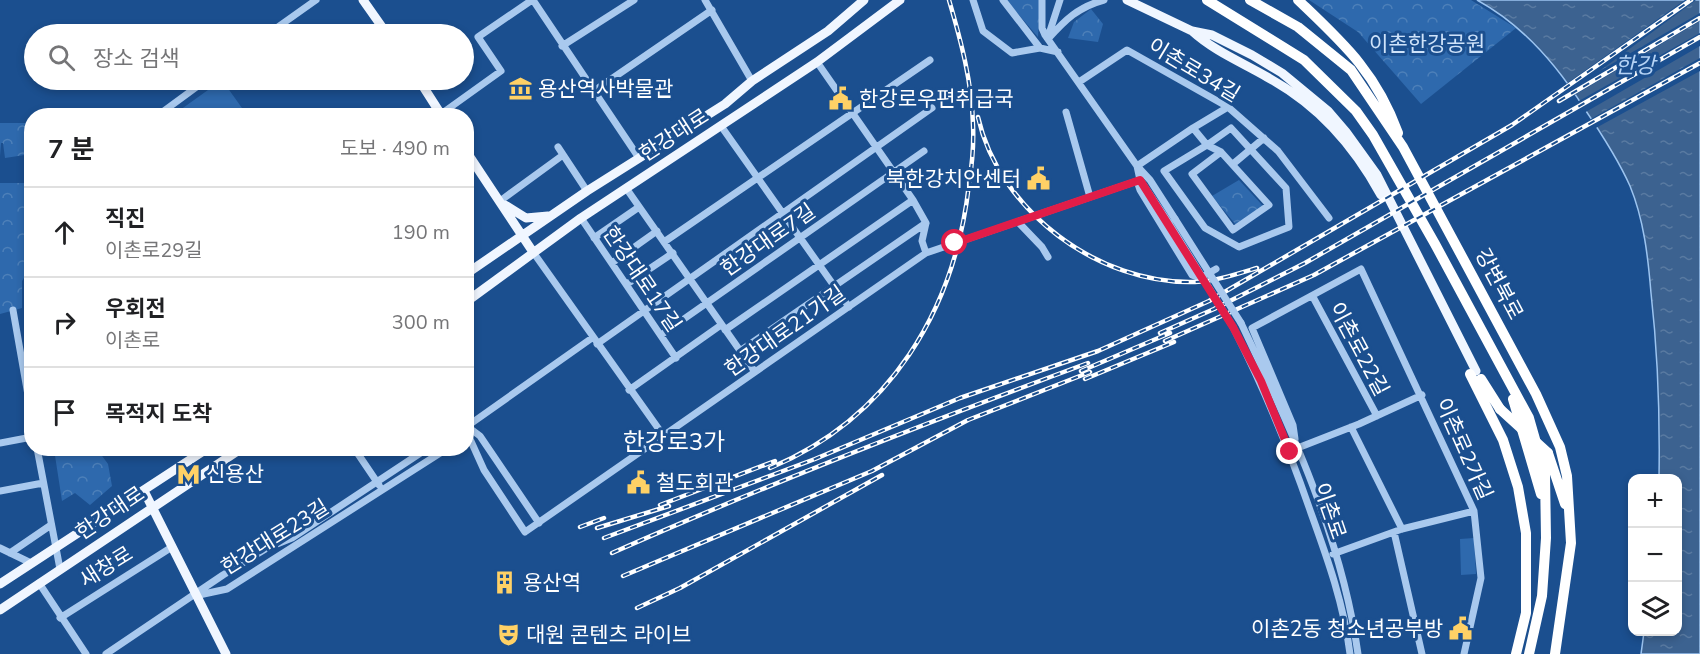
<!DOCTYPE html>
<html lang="ko">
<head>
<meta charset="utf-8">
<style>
	body { margin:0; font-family:"Nunito Sans","Noto Sans KR",sans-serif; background:#f6f6f6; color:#202124 }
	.controls { position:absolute; right:18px; bottom:18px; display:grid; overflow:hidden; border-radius:12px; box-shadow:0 3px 9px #0003 }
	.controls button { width:54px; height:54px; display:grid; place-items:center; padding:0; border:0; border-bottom:2px solid #e0e0e0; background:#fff; color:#202124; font:30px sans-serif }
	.stop { position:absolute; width:18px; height:18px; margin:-14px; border:4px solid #e11d48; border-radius:50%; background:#fff }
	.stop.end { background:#e11d48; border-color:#fff; box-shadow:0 2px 6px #0008 }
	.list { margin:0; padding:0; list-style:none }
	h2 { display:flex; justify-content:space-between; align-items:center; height:78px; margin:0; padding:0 24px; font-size:26px }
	h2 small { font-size:20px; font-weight:400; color:#757577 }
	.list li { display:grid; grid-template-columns:39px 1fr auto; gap:18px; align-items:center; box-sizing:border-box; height:90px; padding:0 24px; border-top:2px solid #e0e0e0 }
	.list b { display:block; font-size:22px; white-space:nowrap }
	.list p { margin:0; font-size:20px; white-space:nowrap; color:#757577 }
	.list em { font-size:20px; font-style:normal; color:#757577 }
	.icon { flex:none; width:33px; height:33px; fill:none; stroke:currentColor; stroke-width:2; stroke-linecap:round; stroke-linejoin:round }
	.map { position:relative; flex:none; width:1700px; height:654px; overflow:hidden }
	.search { position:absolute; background:#fff; box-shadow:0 3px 9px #0003; left:24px; top:24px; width:450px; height:66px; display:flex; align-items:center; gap:15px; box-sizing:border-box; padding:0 21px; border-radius:33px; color:#757577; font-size:22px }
	.panel { position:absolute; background:#fff; box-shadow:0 3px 9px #0003; left:24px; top:108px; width:450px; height:348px; border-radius:24px }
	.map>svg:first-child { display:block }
	.grass { fill:#2e69ad }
	.forest { fill:url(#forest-crowns) }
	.water { fill:url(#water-ripples); stroke:#9cc4f0; stroke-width:1.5 }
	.pier { fill:#1b4f8f }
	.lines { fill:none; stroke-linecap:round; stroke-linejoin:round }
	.minor { stroke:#a9c9ee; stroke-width:7 }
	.major { stroke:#f0f6ff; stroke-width:9 }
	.highway { stroke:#fff; stroke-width:10 }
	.rail-casing { stroke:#fff; stroke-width:4.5 }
	.rail { stroke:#1b4f8f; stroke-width:2; stroke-dasharray:7; stroke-linecap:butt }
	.minor-bridge { stroke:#a9c9ee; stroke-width:7 }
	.highway-bridge { stroke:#fff; stroke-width:10 }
	.route { stroke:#e11d48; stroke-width:8 }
	.labels { text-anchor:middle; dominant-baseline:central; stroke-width:6; stroke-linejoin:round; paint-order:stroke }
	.park-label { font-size:21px; fill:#cfe3fa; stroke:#1b4f8f }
	.street-label { font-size:21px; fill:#fff; stroke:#1b4f8f }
	.poi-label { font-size:21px; fill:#fff; stroke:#1b4f8f; text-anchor:start }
	.water-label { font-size:22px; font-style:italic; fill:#b5d3f5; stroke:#1b4f8f }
	.quarter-label { font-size:24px; fill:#fff; stroke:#1b4f8f }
</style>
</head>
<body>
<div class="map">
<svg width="1700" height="654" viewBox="0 0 1700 654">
	<defs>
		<pattern id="forest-crowns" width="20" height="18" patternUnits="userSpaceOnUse" patternTransform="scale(1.5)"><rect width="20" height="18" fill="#2e69ad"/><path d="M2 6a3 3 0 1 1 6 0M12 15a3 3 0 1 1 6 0" fill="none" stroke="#4d80b9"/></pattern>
		<pattern id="water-ripples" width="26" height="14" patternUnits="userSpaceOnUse" patternTransform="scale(1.5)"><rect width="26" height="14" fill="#3c6290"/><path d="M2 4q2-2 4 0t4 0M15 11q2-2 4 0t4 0" fill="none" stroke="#597aa1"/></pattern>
	</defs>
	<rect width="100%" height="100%" fill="#1b4f8f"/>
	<path class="grass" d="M222,80l25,35h-74z
		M1474,538l2,36 -15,1 -1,-36z"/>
	<path class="forest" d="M1006,0h34l-2,37z
		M1309,0h162l45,28 -95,76 -63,-72z
		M1091,9l12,15 -5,18 -30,-4 6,-16z
		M0,123h31v31l-26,4 -2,-15h-2l-1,13z
		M1239,180l24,26 -27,19 -24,-29z
		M0,183h24l7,48v36l-9,14v27l-22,6z
		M54,449h43l11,15 4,22 -22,19 -15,-12 -13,8z"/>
	<path class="water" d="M1477,0h223v654h-59l3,-22h34v-154h-19c1,-62 -1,-123 -8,-185 -3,-36 -7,-73 -21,-107 -12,-27 -29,-53 -46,-78 -27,-43 -61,-83 -107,-108z"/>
	<path class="pier" d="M1685,0h11l-98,72 102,-59v8l-127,75 -7,-12z
		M1700,33v13l-116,67 -7,-11z
		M1700,58v13l-106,58 -5,-9z"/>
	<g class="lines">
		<path class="minor" d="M533,0l106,158
			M705,0l47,81
			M973,0l10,31 29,22 28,-5 18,4
			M1003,0l37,48
			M1042,0v28l3,7 92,131 56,-38 35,-21
			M268,34l48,-34
			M1048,37l12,-37
			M1048,39c17,-19 30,-32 56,-39
			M562,46l72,-46
			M817,62l96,138 13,23 -4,18 4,12
			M1079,82l48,-32 101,57 50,44 51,67
			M594,91l118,-81
			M1066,112l24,85
			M441,114l60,-43 -23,-34 54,-37
			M157,116l49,-36
			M721,126l128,181
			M1193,128l14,17 -43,26 41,57 34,19 50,-20 -3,-39 -55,-60 -24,17 14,7 48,53 -36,25 -41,-56 29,-22
			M558,147l29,44
			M1233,164l31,-26
			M1137,181l3,9 52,85 8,3 16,-9
			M626,188l129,184
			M500,201l63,-46
			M581,218l95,140
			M1018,222l24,25 6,10
			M1169,223l-29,-43 -3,-14 13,14 25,39
			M594,238l45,-31
			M664,242l266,-182
			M533,252l130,183
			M612,263l45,-32
			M627,284l46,-31
			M1313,297l64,119
			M13,310l19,108
			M1241,323c50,105 101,215 117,331
			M1233,327c31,61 56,122 78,186 17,47 33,92 39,141
			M725,330l188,-130
			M661,335l263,-184
			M597,344l335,-236
			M740,351l186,-128
			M629,390l92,-65
			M466,423l4,16 14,31 41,62 401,-279 214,-73
			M466,427l126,-89
			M468,427l12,9 59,87
			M1351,427l51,102
			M1295,439l-2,-14 -41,-97 109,-59 113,242 7,67 -17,76
			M0,443l32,-6
			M37,448l23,121
			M354,448l25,37
			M1295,449l64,-25 63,-29
			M0,491l43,-8
			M1394,532l28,122
			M0,548l31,15
			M10,553l41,-28
			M1333,554l69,-25 72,-18
			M39,583l47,71
			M199,595l28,-6 221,-141
			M60,618l112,-71
			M106,654l117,-79 44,-27 25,-10 136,-90"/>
		<path class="major" d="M363,0l24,34
			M1127,0l65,31 20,4 40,20 30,18 46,38 18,21 31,43 99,196
			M1192,31c22,20 49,31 75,46 51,28 86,67 114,118
			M419,80l23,36
			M466,151l67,101
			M505,205l21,13 22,-2
			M466,274l121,-83 138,-87 27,-23 76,-50 36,-31
			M466,302l115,-84 236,-156 83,-62
			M144,491l82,163
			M0,584l208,-136
			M0,610l242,-162"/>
		<path class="highway" d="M1207,0l97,60 52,51 17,24 62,109 94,174 16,56 1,64 -4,58 -13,58
			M1250,0l48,27 53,43 52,77 133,247 24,53 7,29 4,67 -16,111
			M1298,0c45,43 78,72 100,133
			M1470,374l33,66 15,47 8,46v80l-10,41
			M1481,379l19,30
			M1513,399l28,95
			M1548,453l17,51"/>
		<defs>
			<path id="rail" d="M1559,101l141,-83
				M978,117c21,94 121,168 217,165 21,-1 42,-8 62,-14
				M1160,333l54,-24 91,-46 395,-226
				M1165,341l149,-66 386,-212
				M1081,371l89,-38
				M1085,379l89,-37
				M770,468c120,-50 185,-158 199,-284 3,-19 5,-39 4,-59 -1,-43 -12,-84 -24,-125
				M660,505l115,-44
				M580,527l24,-9
				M597,528l72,-22
				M604,538l211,-79 145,-61 138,-47 111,-50 303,-176 179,-125
				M612,553c156,-69 316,-131 476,-190
				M623,576l249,-105 96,-51 122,-48
				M637,608l43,-20 202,-113"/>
		</defs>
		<use href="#rail" class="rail-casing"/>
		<use href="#rail" class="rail"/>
		<path class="minor-bridge" d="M1175,219l66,104
			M1169,223l64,104"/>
		<path class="highway-bridge" d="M1500,409l48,44"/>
	</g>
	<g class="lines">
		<path class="route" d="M955,243l185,-63 93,147 28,54 29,71"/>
	</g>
	<defs>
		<symbol id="museum-bare" viewBox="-9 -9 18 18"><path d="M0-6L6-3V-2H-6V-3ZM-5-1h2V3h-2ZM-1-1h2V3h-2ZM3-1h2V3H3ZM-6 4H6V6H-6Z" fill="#ffd166" stroke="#1b4f8f" stroke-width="2.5" paint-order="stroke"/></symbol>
		<symbol id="civic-bare" viewBox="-9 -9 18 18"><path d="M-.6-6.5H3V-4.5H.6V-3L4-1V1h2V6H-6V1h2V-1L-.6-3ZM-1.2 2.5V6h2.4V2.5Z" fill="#ffd166" stroke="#1b4f8f" stroke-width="2.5" paint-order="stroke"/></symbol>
		<symbol id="metro-bare" viewBox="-9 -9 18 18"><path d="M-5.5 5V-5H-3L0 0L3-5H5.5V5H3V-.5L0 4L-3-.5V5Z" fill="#ffd166" stroke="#1b4f8f" stroke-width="2.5" paint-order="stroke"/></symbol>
		<symbol id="building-bare" viewBox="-9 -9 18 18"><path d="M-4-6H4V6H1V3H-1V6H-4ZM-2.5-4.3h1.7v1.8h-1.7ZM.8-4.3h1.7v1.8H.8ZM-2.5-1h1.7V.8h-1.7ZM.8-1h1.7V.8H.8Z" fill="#ffd166" stroke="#1b4f8f" stroke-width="2.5" paint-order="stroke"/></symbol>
		<symbol id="theatre-bare" viewBox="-9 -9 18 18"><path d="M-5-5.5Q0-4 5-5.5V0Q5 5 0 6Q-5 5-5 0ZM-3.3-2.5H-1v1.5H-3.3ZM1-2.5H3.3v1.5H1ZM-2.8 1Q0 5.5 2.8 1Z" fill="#ffd166" stroke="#1b4f8f" stroke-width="2.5" paint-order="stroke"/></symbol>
	</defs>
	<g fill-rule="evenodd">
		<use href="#museum-bare" x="504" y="72" width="33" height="33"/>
		<use href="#civic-bare" x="824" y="82" width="33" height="33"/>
		<use href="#civic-bare" x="1022" y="162" width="33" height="33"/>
		<use href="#metro-bare" x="172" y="458" width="33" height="33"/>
		<use href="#civic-bare" x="622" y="466" width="33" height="33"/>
		<use href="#building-bare" x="488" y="566" width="33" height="33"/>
		<use href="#civic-bare" x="1444" y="612" width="33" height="33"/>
		<use href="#theatre-bare" x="492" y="618" width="33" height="33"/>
	</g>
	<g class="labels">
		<g class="park-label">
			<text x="1427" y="44">이촌한강공원</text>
		</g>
		<g class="street-label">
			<text transform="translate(1194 70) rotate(31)">이촌로34길</text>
			<text transform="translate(674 135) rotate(-33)">한강대로</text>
			<text transform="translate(768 240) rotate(-35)">한강대로7길</text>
			<text transform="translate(642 279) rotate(56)">한강대로17길</text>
			<text transform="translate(1499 284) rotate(62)">강변북로</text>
			<text transform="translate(785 331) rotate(-35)">한강대로21가길</text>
			<text transform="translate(1359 349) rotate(62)">이촌로22길</text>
			<text transform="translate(1464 449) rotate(66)">이촌로2가길</text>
			<text transform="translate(1330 511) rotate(71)">이촌로</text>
			<text transform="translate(110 513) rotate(-34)">한강대로</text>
			<text transform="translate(275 537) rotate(-32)">한강대로23길</text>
			<text transform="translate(106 567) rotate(-32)">새창로</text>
		</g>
		<g class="poi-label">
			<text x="538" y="89">용산역사박물관</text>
			<text x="859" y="99">한강로우편취급국</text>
			<text x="1021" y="179" text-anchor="end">북한강치안센터</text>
			<text x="206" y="474">신용산</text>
			<text x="656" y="483">철도회관</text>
			<text x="523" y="583">용산역</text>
			<text x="1443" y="629" text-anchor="end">이촌2동 청소년공부방</text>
			<text x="526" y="635">대원 콘텐츠 라이브</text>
		</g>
		<g class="water-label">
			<text x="1635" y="66">한강</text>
		</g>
		<g class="quarter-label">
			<text x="674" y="442">한강로3가</text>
		</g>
	</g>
</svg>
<div class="controls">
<button>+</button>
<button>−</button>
<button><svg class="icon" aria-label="layers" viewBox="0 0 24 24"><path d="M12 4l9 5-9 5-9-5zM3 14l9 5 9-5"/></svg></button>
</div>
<div class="stop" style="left:955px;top:243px"></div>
<div class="stop end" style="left:1290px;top:452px"></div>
<div class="search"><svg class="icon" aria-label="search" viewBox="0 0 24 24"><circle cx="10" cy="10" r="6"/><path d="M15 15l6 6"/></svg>장소 검색</div>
<section class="panel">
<h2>7 분<small>도보 · 490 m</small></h2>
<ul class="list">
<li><svg class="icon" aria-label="ahead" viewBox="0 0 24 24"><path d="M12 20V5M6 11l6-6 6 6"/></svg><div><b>직진</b><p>이촌로29길</p></div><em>190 m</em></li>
<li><svg class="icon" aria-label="right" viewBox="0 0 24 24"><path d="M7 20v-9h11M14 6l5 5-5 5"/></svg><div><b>우회전</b><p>이촌로</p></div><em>300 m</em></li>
<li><svg class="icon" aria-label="arrive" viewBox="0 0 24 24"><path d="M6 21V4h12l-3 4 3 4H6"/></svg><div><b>목적지 도착</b></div></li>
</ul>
</section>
</div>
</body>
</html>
